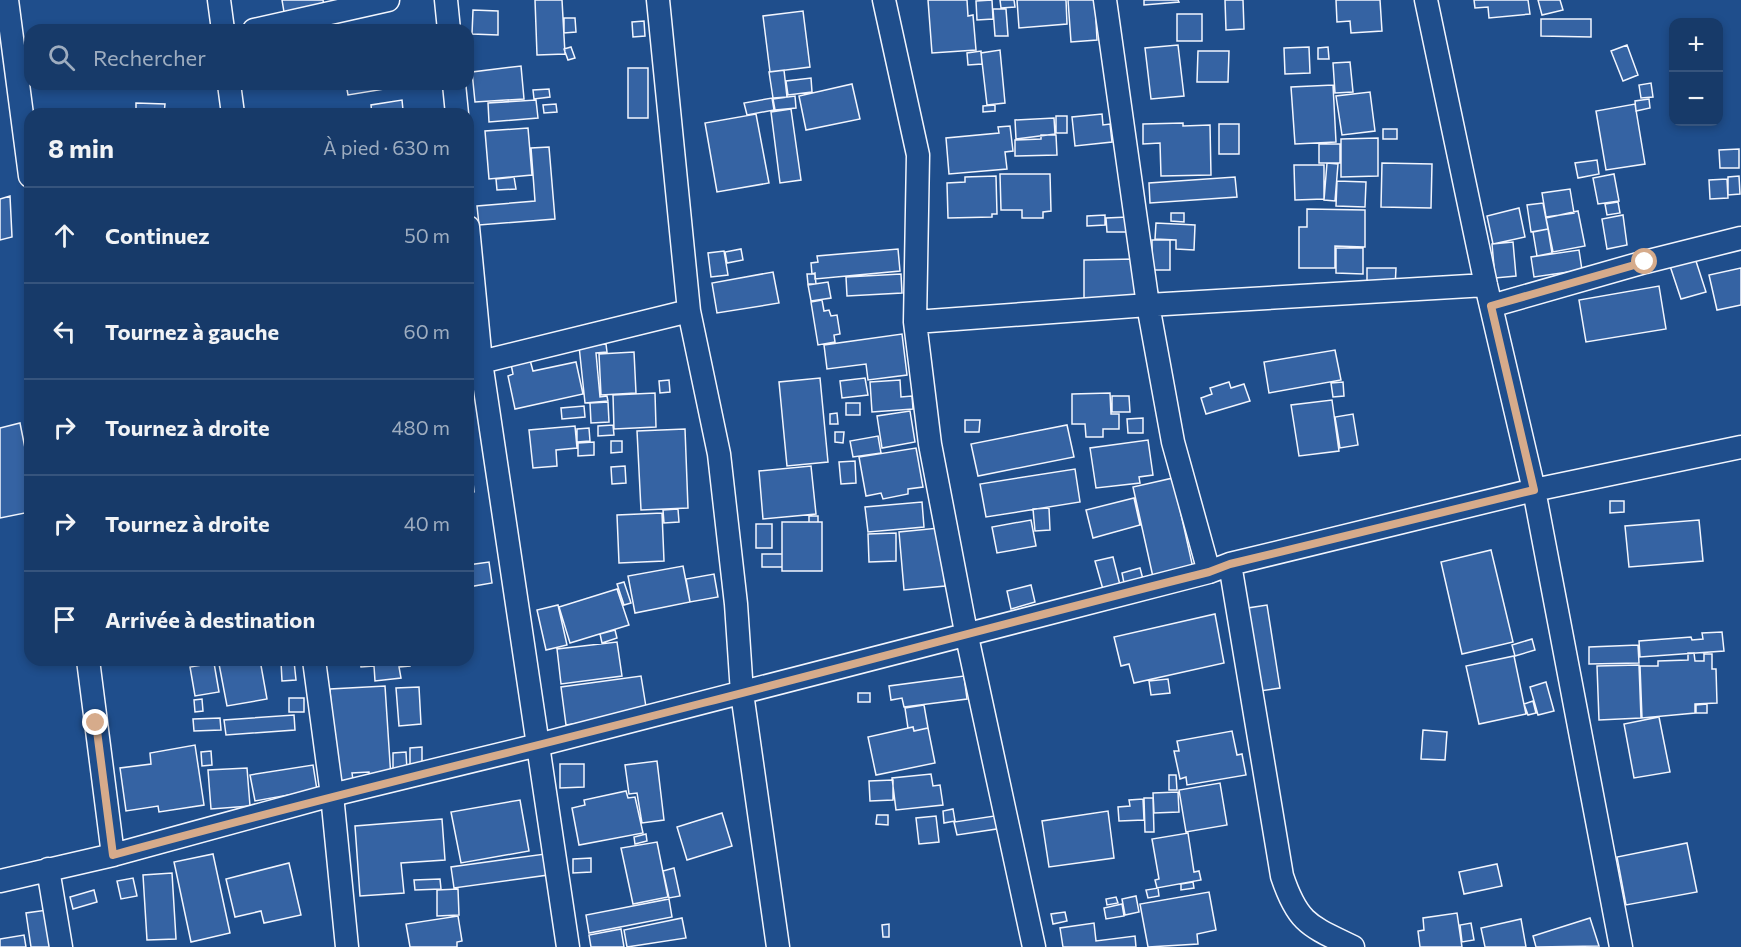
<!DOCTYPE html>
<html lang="fr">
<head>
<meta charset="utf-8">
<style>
	body { margin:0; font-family:Commissioner,sans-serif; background:#20416f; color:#f1f3f6 }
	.controls { position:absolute; right:18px; top:18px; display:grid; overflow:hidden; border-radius:12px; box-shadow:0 3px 9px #0003 }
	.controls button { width:54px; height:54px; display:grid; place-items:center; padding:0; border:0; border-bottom:2px solid #36547d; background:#173a69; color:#f1f3f6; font:30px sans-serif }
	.stop { position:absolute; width:18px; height:18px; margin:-14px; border:4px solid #d6ab8b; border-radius:50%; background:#fff }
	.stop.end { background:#d6ab8b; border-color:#fff; box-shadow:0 2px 6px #0008 }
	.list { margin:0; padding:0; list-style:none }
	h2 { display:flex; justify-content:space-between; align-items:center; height:78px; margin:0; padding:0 24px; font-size:26px }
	h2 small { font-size:20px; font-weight:400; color:#9eadc0 }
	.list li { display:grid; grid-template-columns:39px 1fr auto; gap:18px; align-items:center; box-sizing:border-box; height:96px; padding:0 24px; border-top:2px solid #36547d }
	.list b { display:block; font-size:22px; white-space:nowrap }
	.list em { font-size:20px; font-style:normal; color:#9eadc0 }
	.icon { flex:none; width:33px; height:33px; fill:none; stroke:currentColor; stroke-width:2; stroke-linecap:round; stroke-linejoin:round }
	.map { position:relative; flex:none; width:1741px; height:947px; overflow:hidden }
	.search { position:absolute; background:#173a69; box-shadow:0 3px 9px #0003; left:24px; top:24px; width:450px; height:66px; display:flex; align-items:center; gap:15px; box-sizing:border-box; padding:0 21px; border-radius:18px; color:#9eadc0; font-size:22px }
	.panel { position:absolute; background:#173a69; box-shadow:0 3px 9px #0003; left:24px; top:108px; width:450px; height:558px; border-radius:18px }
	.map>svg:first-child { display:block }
	.building { fill:#3563a3; stroke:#f2f6ff; stroke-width:1.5 }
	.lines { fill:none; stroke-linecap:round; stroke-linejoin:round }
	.minor-casing { stroke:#f2f6ff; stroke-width:25 }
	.minor { stroke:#1f4e8c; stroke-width:22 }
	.route { stroke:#d6ab8b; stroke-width:8 }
</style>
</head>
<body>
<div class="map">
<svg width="1741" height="947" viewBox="0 0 1741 947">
	<rect width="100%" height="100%" fill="#1f4e8c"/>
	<path class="building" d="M282,0h41l1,5 -40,7z
		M535,0h27l3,54 -28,1z
		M928,0h39l1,16 5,-1 3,35 -44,3z
		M992,0l1,19 -16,1 -1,-19z
		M1000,0h14l1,7 -14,1z
		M1017,0h49l1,24 -48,4z
		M1068,0h27l2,40 -26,2z
		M1144,0h34l1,2 -35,3z
		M1225,0h18l1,29 -18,1z
		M1336,0h44l2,31 -31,2 -1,-12 -13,1z
		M1474,0h54l2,14 -41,4 -1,-11 -13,1z
		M1538,0h22l3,10 -21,5z
		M993,9h13l2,27h-13z
		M473,10l25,1v24l-26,-1z
		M803,11l7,56 -40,5 -7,-56z
		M1177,14h25v27h-25z
		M564,18h11l1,14 -12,1z
		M1541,19h50v18l-50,-1z
		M644,21l1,15 -12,1 -1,-15z
		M1178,45l6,51 -33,3 -6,-51z
		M1627,45l11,30 -15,6 -12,-30z
		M571,47l4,11 -7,2 -4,-11z
		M1309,47l1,26 -25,1 -1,-26z
		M1328,47l1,12h-11v-11z
		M1000,50l5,53 -18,2 -6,-52z
		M981,51l1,13 -14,1 -1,-12z
		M1198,51h31l-1,31h-31z
		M1350,62l3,30 -18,1 -2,-30z
		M521,66l3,33 -49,3 -3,-30z
		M628,68h20v50h-20z
		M784,70l3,27 -14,1 -4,-26z
		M811,78l1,14 -24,3 -2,-14z
		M1651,83l2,14 -12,1 -2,-13z
		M346,84h56l1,2 -55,9z
		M852,84l8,35 -54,11 -7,-34z
		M1333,85l3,57 -41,2 -4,-57z
		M549,89l1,8 -16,2 -1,-9z
		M1370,92l5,39 -33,4 -6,-39z
		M795,96l1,12 -21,2 -2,-11z
		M772,98l2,12 -27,5 -3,-12z
		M1649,99l1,9 -14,3 -1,-10z
		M402,100l1,10 -31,4 -1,-9z
		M536,100l2,18 -49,4 -1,-19z
		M136,103l29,1 -1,10h-28z
		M556,104l1,8 -13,1 -1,-8z
		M1635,104l10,60 -39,6 -10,-59z
		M995,105v6l-12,1v-6z
		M791,109l10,71 -21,3 -9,-71z
		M756,114l13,69 -52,9 -12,-69z
		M1102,114l1,11 7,-1 2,18 -37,4 -3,-29z
		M1056,116h11v17h-11z
		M1054,118l1,16 -39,5 -1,-19z
		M1183,123v3l27,-1 1,50 -50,1 -1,-33 -17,1v-20z
		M1219,124h20v30h-20z
		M1010,126l3,25 -8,1 2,17 -58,5 -3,-36 53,-5 -1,-6z
		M528,128l4,47 -43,4 -4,-48z
		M1383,129h14v10h-14z
		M1041,135h15l1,20 -42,1v-16l26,-1z
		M1378,138v38l-37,1v-38z
		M1319,144h21v19h-21z
		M549,147l6,72 -76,6 -2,-19 58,-5 -4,-53z
		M1739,149v19h-19l-1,-18z
		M1597,160l2,14 -21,4 -3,-15z
		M1327,163l11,1 -3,37 -11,-1z
		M1382,163l50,1 -1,44 -50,-1z
		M1294,165h30v34l-29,1z
		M1000,174h50l1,37 -8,1v6h-21v-8h-21z
		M1614,174l5,27 -21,3 -5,-26z
		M996,176l1,38h-5v3l-44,1 -1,-35 18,-1v-5z
		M1739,176l1,18 -12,1v-18z
		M514,177l2,12 -19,1 -1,-11z
		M1235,177l2,20 -87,6 -1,-20z
		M1727,179l1,19 -18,1 -1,-19z
		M1337,181l29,1 -1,25 -29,-1z
		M1570,189l4,24 -28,4 -4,-24z
		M10,196l2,41 -12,3v-41z
		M1618,202l2,11 -13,2 -2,-11z
		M1543,203l5,26 -17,3 -4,-27z
		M1519,208l6,29 -32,7 -6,-28z
		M1307,209l58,1v37l-30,-1v22h-36v-41h8z
		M1578,211l7,35 -32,6 -7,-34z
		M1171,213h13v9l-13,-1z
		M1105,215v10l-18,1v-10z
		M1623,215l4,30 -20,4 -5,-30z
		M1128,217l1,15h-22l-1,-14z
		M1156,223l39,2 -1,25 -18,-1v-9l-21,-1z
		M1548,229l4,24 -15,3 -4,-24z
		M1152,240h18v30h-18z
		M1513,242l3,34 -21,2 -3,-34z
		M1336,248h27v26l-27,-1z
		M741,249l2,11 -16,3 -2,-11z
		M898,249l2,22 -85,8v-6l-3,1 -1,-11 7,-1 -1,-6z
		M1579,250l3,20 -48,7 -3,-20z
		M724,251l4,24 -17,2 -3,-24z
		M1695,258l11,34 -25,7 -11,-33z
		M1135,259l1,39 -52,1v-39z
		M1367,268h29l-1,20h-28z
		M1741,268v37l-24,5 -8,-35z
		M773,272l6,31 -62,10 -5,-30z
		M807,274h8l1,10h-8z
		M901,274l1,19 -55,3 -1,-19z
		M828,282l3,16 -20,3 -3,-16z
		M1659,286l7,43 -80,13 -7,-42z
		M822,300l2,11 5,-1 2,6 6,-1 3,19 -6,1 1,7 -17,3 -7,-43z
		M902,334l5,41 -39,5 -2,-16 -39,5 -3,-24z
		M606,344l1,8 -11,1 4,44 7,-1 1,5 -23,2 -6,-57z
		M1335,350l6,30 -72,13 -5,-31z
		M634,352l2,41 -35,2 -2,-41z
		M530,360l3,11 43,-9 7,32 -68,15 -7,-33 5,-2 -2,-10z
		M820,378l8,84 -41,4 -8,-84z
		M865,378l3,17 -26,3 -2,-17z
		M669,380l1,12 -10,1 -1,-12z
		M900,380l1,17 11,-1 1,13 -41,3 -2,-30z
		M1229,382l2,6 13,-4 6,17 -44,13 -5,-16 11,-4 -2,-6z
		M1343,382l1,14 -11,1 -2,-14z
		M655,393l1,34 -42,2 -1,-34z
		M1110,393l1,21h8v15h-16v8h-17l-1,-13h-13v-30z
		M1112,396h17l1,16h-18z
		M1332,400l7,51 -40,5 -8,-51z
		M608,402l1,20 -18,1 -1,-20z
		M846,403h14v12h-14z
		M584,406l1,11 -23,2 -1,-11z
		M910,411l5,31 -33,6 -5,-32z
		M837,413l1,11h-8v-10z
		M1353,414l5,31 -18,3 -5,-31z
		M1143,418v15h-15l-1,-14z
		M965,420h15l-1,12h-14z
		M20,423l10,50v39l-30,6v-90z
		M613,425l1,10 -16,1v-10z
		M1067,425l7,32 -96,19 -7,-32z
		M575,426l2,22 -21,2 1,16 -24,2 -4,-38z
		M589,428l1,13 -13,1v-13z
		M685,429l3,79 -47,2 -4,-79z
		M835,432h9l-1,11 -8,-1z
		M878,436l3,17 -28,4 -3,-16z
		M1148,440l5,35 -14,2 1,6 -44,5 -6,-40z
		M611,441h11v11l-11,1z
		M594,442v13l-16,1v-13z
		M916,448l7,39 -15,2v5l-25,5 -2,-6 -15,3 -7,-39z
		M855,461l1,22 -15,1 -2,-22z
		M625,466l1,17 -14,1 -1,-17z
		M811,466l5,48 -53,5 -4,-48z
		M1075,469l5,33 -94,15 -6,-33z
		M468,473h4l2,19 -6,1z
		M1173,478l20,90 -40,9 -20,-90z
		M1134,498l6,27 -47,13 -7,-28z
		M1610,501h14v11l-14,1z
		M922,502l2,25 -56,5 -3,-25z
		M1049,508l1,22 -15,1 -2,-22z
		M678,509l1,13 -15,1 -1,-13z
		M662,513l2,48 -45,2 -2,-48z
		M809,516h9v6h-9z
		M1031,520l5,26 -39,7 -5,-26z
		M1699,520l4,41 -74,6 -4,-41z
		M782,522h40v49h-40z
		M756,524h16v24h-16z
		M939,528l6,58 -41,4 -5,-58z
		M896,533v28l-27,1 -1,-28z
		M1491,550l22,92 -51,12 -21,-92z
		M762,554h20v13h-20z
		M1113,557l8,32 -17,4 -9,-32z
		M489,562l3,21 -24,4v-22z
		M683,566l7,36 -55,11 -7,-37z
		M1140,568l4,15 -19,5 -3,-15z
		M714,574l4,23 -28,5 -4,-23z
		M624,582l7,21 -7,2 -7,-21z
		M1031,585l4,17 -24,7 -4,-18z
		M617,589l12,36 -59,18 -11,-36z
		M558,605l9,40 -21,5 -9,-40z
		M1267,605l13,83 -20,3 -12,-83z
		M1215,614l9,49 -90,20 -5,-19 -8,2 -7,-29z
		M615,630l2,8 -15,5 -2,-9z
		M1722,632l2,19 -84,6 -1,-16 52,-4 1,3 11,-1 -1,-6z
		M1532,639l3,11 -20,6 -3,-11z
		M617,642l5,34 -61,8 -4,-35z
		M1638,645l1,18 -50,1v-17z
		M1688,653h6l1,8h9v-7h8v15h4l1,34 -22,1v9l-53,5 -2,-52h18v-5l30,-1z
		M1514,656l12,58 -47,10 -13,-58z
		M241,660h19l7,39 -40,7 -8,-42z
		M360,660h49l1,6 -11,1 2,11 -26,3 -1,-15 -13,1z
		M294,661l2,19 -14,1 -1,-19z
		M214,663l5,29 -24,4 -5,-29z
		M1639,665l2,53 -42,2 -2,-54z
		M641,676l6,37 -81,12 -5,-38z
		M964,676l3,23 -63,8 -2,-9 -11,2 -2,-14z
		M1168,679l2,14 -19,2 -2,-14z
		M1546,682l8,29 -16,4 -8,-28z
		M385,686l6,92 -21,1 -1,-7 -17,1 1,7 -17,2 -6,-93z
		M419,687l2,37 -22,2 -3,-38z
		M858,693h12v9h-12z
		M289,698h15v14h-15z
		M202,699l1,12 -8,1 -1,-12z
		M1533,701l3,12 -8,2 -4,-11z
		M1707,704v9h-11v-8z
		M924,705l4,23 -14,3 -1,-4 -5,1 -3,-20z
		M294,715l1,15 -69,5 -2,-15z
		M1659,717l11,55 -36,6 -10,-54z
		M220,718l1,12 -27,1 -1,-12z
		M913,727l1,4 14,-3 7,35 -59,12 -8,-38z
		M1423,730l24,2 -2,28 -24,-1z
		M1232,731l5,24 5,-1 4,21 -59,10 -1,-8 -6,2 -6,-28h5l-2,-10z
		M195,745l9,60 -45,7 -1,-6 -32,5 -6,-43 31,-4 -1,-11z
		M422,747v18l-12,1v-18z
		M211,751l1,14 -10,1 -1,-14z
		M406,752l1,18 -14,1v-18z
		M657,761l7,59 -22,3 -5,-30 -8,1 -4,-29z
		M560,764h24v23l-24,1z
		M313,765l4,25 -62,11 -5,-26z
		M247,768l3,38 -39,3 -3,-39z
		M931,774l2,12 7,-1 3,20 -47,5 -4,-32z
		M1169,775h7l1,15h-8z
		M893,780v20l-23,1 -1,-20z
		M1220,783l7,42 -41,7 -7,-42z
		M626,791l2,7 7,-1 8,36 -64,12 -7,-37 13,-3 -1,-5z
		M1178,792l1,20 -25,1 -1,-20z
		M1144,798h9l1,34h-9z
		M1143,799l1,21 -25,1 -1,-14 12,-1 -1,-6z
		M520,800l9,51 -68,12 -10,-51z
		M953,809l2,12 -11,2 -1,-12z
		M1108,811l6,47 -65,9 -7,-46z
		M722,813l10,33 -45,14 -10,-33z
		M877,815h11v10l-12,-1z
		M1001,815l2,13 -46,7 -3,-13z
		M936,816l3,26 -20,2 -3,-26z
		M442,819l3,41 -44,3 3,30 -44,3 -5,-70z
		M1188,833l6,39 5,-1 2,9 -44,8 -2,-8 4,-1 -7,-40z
		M646,834l1,7 -12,3 -1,-7z
		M657,842l11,55 -35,7 -12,-56z
		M1687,843l10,49 -71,13 -9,-48z
		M213,854l17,79 -39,9 -17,-80z
		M545,854l3,21 -94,13 -3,-21z
		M591,858v14l-18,1v-14z
		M289,863l12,52 -37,8 -3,-12 -26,6 -9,-38z
		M1497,864l5,22 -38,8 -5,-22z
		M674,868l6,28 -11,2 -6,-27z
		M172,873l4,66 -29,1 -4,-65z
		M133,878l4,18 -16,3 -4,-18z
		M440,879l1,10 -26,1 -1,-10z
		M1193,882l1,6 -13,2v-6z
		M1158,888l1,8 -11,2 -2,-8z
		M458,889l1,26 -22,1v-26z
		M94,890l3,12 -24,7 -3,-12z
		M1209,892l7,38 -19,4 1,10 -50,3 -8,-43z
		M1136,896l3,16 -14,3 -3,-16z
		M1116,897l2,6 -11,2 -1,-6z
		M669,899l3,18 -83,16 -3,-18z
		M1122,904l2,12 -18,3 -2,-11z
		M47,910l5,37h-21l-5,-34z
		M1065,912l2,9 -14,3 -2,-10z
		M1457,913l5,34h-42l-2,-16 6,-1 -1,-12z
		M458,916l4,25 -5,1v5h-47l-4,-23z
		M682,918l4,20 -59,9 -3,-17z
		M1590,918l9,28 -63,1 -3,-11z
		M1521,919l5,28h-41l-4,-19z
		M1094,923l2,18 39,-5 1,11h-73l-3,-19z
		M1471,923l3,17 -12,2 -2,-17z
		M889,924v13h-6l-1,-12z
		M621,929l3,18h-33l-2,-12z
		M24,935l2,12h-26v-8z"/>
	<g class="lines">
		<defs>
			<path id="minor" d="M7,0l23,176
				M219,0l4,30
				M446,0l3,30
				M658,0l31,311 30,143 17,150 6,89 36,254
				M884,0l34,155 -3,167 15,122 36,188 68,315
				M1426,0l60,285 48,205 87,457
				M254,30l134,-30
				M229,84l4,30
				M454,84l3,30
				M468,227l13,135 87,585
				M1491,306l154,-44 96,-24
				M915,322l233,-17 -43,-305
				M481,362l208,-51
				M1230,564l52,312c16,48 28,50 71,71
				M1209,572l-36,-130 -25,-137 338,-20
				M88,660l25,195
				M314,660l18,135 15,152
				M48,869l13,78
				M0,881l113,-26 219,-60 206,-50 671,-173 21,-8 304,-74 207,-43"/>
		</defs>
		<use href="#minor" class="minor-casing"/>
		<use href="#minor" class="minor"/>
	</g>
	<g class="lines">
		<path class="route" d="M96,723l17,132c196,-54 393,-101 590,-152 168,-43 337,-89 506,-131l21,-8 304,-74 -43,-184 154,-44"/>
	</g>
</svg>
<div class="controls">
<button>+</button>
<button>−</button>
</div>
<div class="stop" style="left:1645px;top:262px"></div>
<div class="stop end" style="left:96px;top:723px"></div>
<div class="search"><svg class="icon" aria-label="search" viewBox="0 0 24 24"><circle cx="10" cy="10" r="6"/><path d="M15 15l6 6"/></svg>Rechercher</div>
<section class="panel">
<h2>8 min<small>À pied · 630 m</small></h2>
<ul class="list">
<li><svg class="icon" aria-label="ahead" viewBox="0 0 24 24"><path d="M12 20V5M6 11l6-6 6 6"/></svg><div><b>Continuez</b></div><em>50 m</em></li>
<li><svg class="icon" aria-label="left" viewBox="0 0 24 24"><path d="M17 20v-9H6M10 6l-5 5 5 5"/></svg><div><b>Tournez à gauche</b></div><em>60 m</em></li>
<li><svg class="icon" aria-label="right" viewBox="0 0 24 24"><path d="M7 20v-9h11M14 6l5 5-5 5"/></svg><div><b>Tournez à droite</b></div><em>480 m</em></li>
<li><svg class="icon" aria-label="right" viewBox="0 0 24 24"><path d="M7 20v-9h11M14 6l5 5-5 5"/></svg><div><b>Tournez à droite</b></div><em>40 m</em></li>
<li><svg class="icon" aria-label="arrive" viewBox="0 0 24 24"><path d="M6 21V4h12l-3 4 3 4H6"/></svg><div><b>Arrivée à destination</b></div></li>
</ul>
</section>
</div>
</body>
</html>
